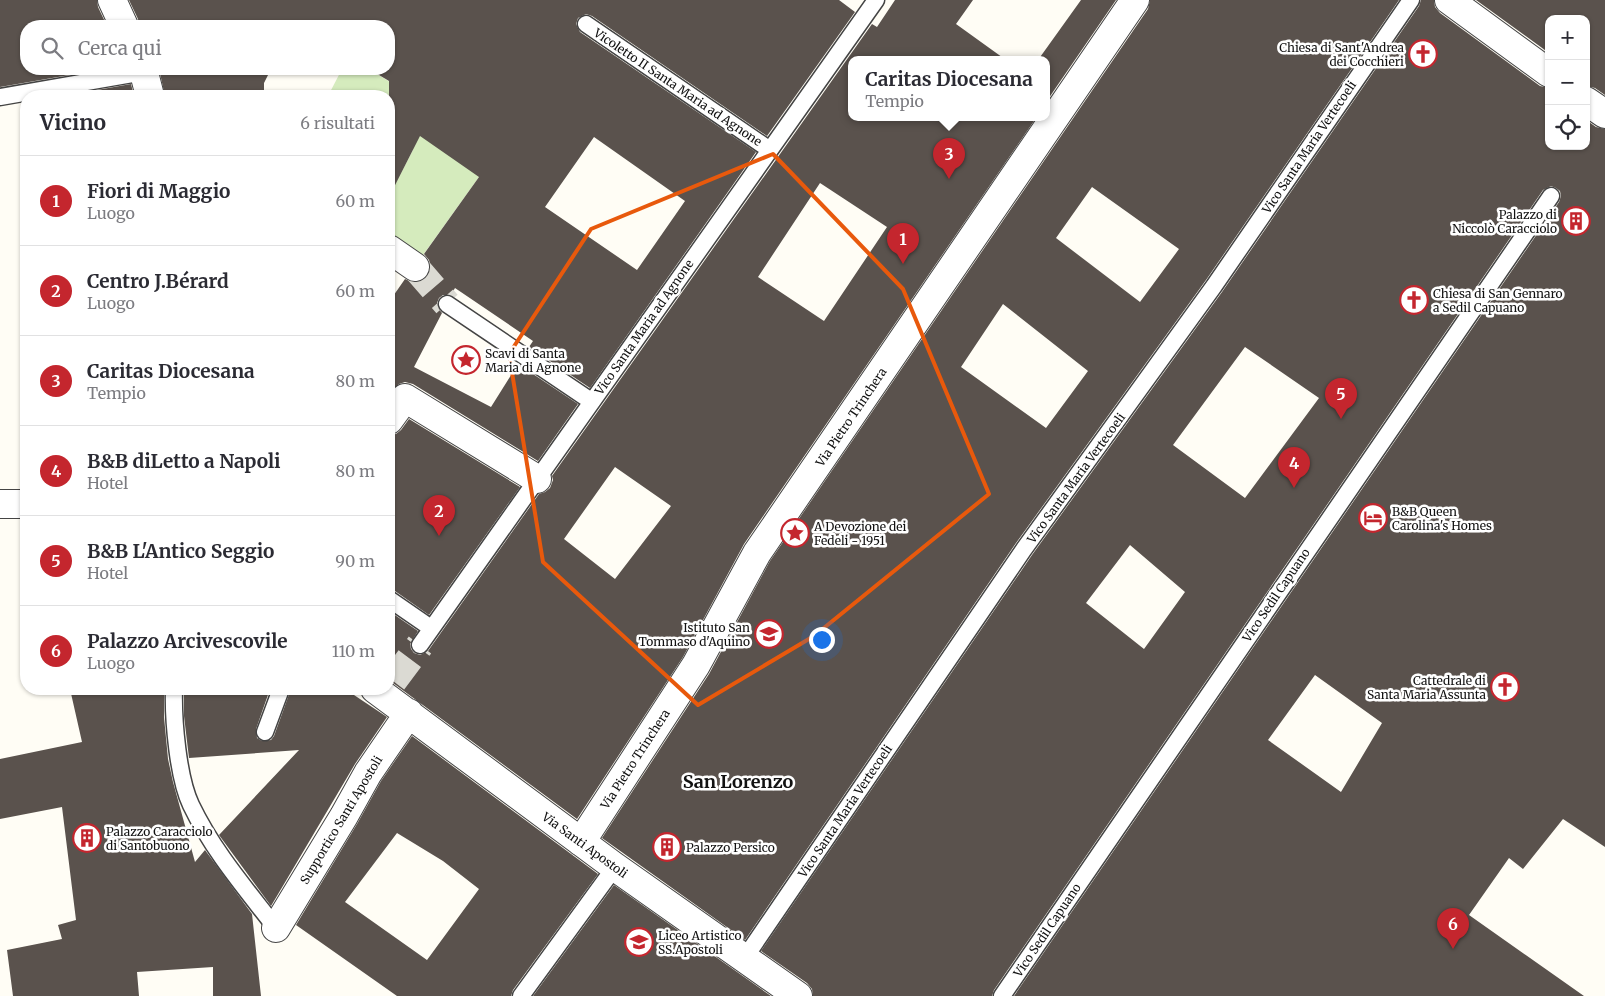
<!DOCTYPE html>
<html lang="it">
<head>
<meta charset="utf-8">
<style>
	body { margin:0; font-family:Merriweather,serif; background:#f7f7f7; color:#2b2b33 }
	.controls { position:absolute; right:15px; top:15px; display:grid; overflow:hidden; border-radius:10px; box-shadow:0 1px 4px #0004 }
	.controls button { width:45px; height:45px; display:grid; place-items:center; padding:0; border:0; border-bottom:1px solid #e1e1e2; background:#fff; color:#2b2b33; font:25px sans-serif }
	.you { position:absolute; left:821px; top:639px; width:18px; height:18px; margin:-12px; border:4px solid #fff; border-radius:50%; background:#1a73e8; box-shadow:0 0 0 8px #1a73e833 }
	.badge { display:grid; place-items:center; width:32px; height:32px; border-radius:50%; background:#c4262e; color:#fff; font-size:16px; font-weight:700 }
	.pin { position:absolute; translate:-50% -41px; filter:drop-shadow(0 1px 2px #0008) }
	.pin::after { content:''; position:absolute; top:26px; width:18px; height:15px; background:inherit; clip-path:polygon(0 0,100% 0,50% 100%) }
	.popup { position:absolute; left:848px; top:56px; width:202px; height:65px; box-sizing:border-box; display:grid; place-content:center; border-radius:10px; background:#fff; filter:drop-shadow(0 1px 4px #0005); font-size:16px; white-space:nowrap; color:#7c7c81 }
	.popup b { font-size:19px; color:#2b2b33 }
	.popup::after { content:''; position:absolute; left:50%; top:100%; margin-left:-10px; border:10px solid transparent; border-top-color:#fff }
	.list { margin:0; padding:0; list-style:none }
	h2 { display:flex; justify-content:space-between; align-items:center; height:65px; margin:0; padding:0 20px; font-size:21px }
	h2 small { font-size:16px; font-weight:400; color:#7c7c81 }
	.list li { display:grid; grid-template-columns:32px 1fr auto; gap:15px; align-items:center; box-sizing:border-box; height:90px; padding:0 20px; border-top:1px solid #e1e1e2 }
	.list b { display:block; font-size:19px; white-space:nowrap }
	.list p { margin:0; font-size:16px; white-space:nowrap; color:#7c7c81 }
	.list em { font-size:16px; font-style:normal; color:#7c7c81 }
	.icon { flex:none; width:28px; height:28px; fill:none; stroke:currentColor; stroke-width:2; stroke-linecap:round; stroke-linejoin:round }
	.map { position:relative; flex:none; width:1605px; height:996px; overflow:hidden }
	.search { position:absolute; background:#fff; box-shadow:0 1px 4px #0004; left:20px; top:20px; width:375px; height:55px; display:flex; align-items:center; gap:12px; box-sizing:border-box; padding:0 18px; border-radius:20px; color:#7c7c81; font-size:19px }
	.panel { position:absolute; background:#fff; box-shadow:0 1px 4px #0004; left:20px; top:90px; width:375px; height:605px; border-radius:20px }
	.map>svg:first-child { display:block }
	.green { fill:#d5ebbd }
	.building { fill:#5a524d; fill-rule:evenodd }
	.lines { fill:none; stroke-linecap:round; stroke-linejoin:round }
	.street-tunnel { stroke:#dbdad3; stroke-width:28; stroke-dasharray:28 14; stroke-linecap:butt }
	.lane-casing { stroke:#444; stroke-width:19 }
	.street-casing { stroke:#444; stroke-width:30 }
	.lane { stroke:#fff; stroke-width:16 }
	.street { stroke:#fff; stroke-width:28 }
	.marked { fill:none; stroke:#e8590c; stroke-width:4; stroke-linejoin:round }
	.labels { text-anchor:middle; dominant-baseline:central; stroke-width:5; stroke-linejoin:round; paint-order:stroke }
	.poi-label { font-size:12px; fill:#111; stroke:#fff; text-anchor:start }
	.street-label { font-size:12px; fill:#111; stroke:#fff }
	.district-label { font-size:18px; font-weight:bold; fill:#111; stroke:#fff }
</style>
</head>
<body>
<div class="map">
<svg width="1605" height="996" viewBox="0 0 1605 996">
	<rect width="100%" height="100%" fill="#fffdf5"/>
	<path class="green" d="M342,69h27l98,61 12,47 -56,78 -34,-22v-42l2,1 22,-42 -24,-13v-41h-61z"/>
	<path class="building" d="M0,0h97l1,7 9,19h-81v43h78l-104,18z
		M129,0h710l16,12 -88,124 -175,-120 -6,-2 -8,4 -2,6 4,8 176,120 -166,236 -61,-41 4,-6 -78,-53 -4,7h-8l-4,3 -2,5 1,5 4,5 -28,54 77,40 27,-43 60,40 -40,57 -125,-77 -8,-2 -6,2 -10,10v-92l16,-23 9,4 8,-2 6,-5 3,-8 -2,-8 -5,-6 55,-77 -59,-41 -31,61v-116l-20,-12h20v-43h-250l-1,-7zM594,137l91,64 -48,69 -92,-63z
		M895,0h78l-17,24 50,36h-154v58h184l-292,426 -61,113 -106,162 -188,-139v-69l29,20 -8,13 1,5 3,4 6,2 8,-4 111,-157 6,-2 5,-4 3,-8 -1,-4 320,-452 5,3zM820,183l67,44 -63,94 -66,-44zM615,467l56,39 -56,73 -51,-40z
		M1081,0h35l-70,102v-42h-8z
		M1150,0h249l-193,280 -190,263 -271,397 -143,-102 107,-164 61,-113 378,-552zM1092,187l87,62 -39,53 -84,-64zM1003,304l85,67 -42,57 -85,-61z
		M1421,0h13l1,7 5,6 100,73 9,2v58h37v-26l10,7 9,2v718l-42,-28 -40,50 -14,-11 -40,57 115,81h-570l545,-794 2,-6 -1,-5 -4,-3 -5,-2 -8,4 -549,800 -2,6h-179l-1,-7 -5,-6 -46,-32 271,-396 190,-263 197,-286zM1245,347l74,51 -74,100 -72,-53zM1130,545l55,47 -41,57 -58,-46zM1315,675l67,48 -41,69 -73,-52z
		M1476,0h129v95l-10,-7 -9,-2v-67h-37v34z
		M159,69h112l-7,14v13h-57l-7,-3 -2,3h-33z
		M131,84l3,12h-71z
		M409,419l111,68 -91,128 -34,-24 -6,-2v-154l7,-1 5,-4z
		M70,689h94v28l4,42 5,23 22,80 10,-12 47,64 9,82h-48v-29l-76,5 2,24h-126l-6,-46 55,-11 -4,-14 18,-5 -14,-113 -62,12v-60l82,-17z
		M184,689h86l-14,40 1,9 5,3 9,-1 3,-4 17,-47h54l42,28 -32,47 -84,142 -52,-71 80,-85 -110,8 -5,-42z
		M412,736l186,138 -85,116 -2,6h-114l-101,-71 61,-101 24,-43zM397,833l46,28 36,28 -52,71 -82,-58z
		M614,885l157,111h-238z"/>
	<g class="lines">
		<path class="street-tunnel" d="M415,267l32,37
			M393,681l27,-36"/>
		<defs>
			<path id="lane" d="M586,24l184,126
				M0,97l144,-25
				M447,304l144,97
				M389,599l42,29
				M420,645l456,-645
				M174,689c-1,31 4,89 17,116 22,46 55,84 85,123
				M265,732l16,-43
				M744,959l280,-410 190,-263 197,-286
				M521,996l94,-129
				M1002,996l549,-800"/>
			<path id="street" d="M112,0l12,26
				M1449,0l100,73
				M143,69l7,27
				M1586,101l19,13
				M389,249l26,18
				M389,420l16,-22 132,81
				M0,504h26
				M375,689l240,178 183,129
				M581,842l115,-177 61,-112 378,-553
				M276,928l68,-112 24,-43 41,-60"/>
		</defs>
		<use href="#lane" class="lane-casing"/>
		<use href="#street" class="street-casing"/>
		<use href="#lane" class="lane"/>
		<use href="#street" class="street"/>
	</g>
	<path class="marked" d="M773,154l130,135 86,205 -175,142 -116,69 -155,-143 -34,-208 82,-125z"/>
	<defs>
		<symbol id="church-ring" viewBox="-11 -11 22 22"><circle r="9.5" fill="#fff" stroke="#c4262e" stroke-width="1.5"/><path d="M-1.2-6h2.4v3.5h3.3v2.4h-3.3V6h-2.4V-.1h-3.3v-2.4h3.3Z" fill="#c4262e"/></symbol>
		<symbol id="building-ring" viewBox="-11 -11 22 22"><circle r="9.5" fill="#fff" stroke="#c4262e" stroke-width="1.5"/><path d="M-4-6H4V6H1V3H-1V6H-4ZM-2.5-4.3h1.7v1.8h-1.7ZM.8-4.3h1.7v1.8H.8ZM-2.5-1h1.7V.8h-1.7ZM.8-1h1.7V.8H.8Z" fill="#c4262e"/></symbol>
		<symbol id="sight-ring" viewBox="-11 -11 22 22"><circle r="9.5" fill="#fff" stroke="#c4262e" stroke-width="1.5"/><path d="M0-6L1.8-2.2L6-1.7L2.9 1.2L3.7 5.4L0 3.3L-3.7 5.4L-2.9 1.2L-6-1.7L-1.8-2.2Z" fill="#c4262e"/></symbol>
		<symbol id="hotel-ring" viewBox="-11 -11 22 22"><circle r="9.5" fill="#fff" stroke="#c4262e" stroke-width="1.5"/><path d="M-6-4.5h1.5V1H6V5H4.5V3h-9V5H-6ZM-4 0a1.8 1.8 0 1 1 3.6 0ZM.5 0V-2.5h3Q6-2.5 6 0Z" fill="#c4262e"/></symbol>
		<symbol id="school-ring" viewBox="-11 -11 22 22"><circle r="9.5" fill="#fff" stroke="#c4262e" stroke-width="1.5"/><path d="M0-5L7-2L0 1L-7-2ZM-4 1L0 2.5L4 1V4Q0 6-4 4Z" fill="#c4262e"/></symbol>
	</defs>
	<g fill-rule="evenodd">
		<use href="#church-ring" x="1407" y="38" width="32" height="32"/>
		<use href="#building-ring" x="1560" y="205" width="32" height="32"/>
		<use href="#church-ring" x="1398" y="284" width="32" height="32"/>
		<use href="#sight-ring" x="450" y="344" width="32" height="32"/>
		<use href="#hotel-ring" x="1357" y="502" width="32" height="32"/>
		<use href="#sight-ring" x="779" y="517" width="32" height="32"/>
		<use href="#school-ring" x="753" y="618" width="32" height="32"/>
		<use href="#church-ring" x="1489" y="671" width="32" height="32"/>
		<use href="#building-ring" x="71" y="822" width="32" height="32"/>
		<use href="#building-ring" x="651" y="831" width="32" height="32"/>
		<use href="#school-ring" x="623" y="926" width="32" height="32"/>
	</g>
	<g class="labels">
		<g class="poi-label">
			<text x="1404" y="47" text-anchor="end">Chiesa di Sant'Andrea<tspan x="1404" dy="14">dei Cocchieri</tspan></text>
			<text x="1557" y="214" text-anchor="end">Palazzo di<tspan x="1557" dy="14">Niccolò Caracciolo</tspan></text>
			<text x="1433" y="293">Chiesa di San Gennaro<tspan x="1433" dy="14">a Sedil Capuano</tspan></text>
			<text x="485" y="353">Scavi di Santa<tspan x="485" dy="14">Maria di Agnone</tspan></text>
			<text x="1392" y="511">B&amp;B Queen<tspan x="1392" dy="14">Carolina's Homes</tspan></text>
			<text x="814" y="526">A Devozione dei<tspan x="814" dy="14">Fedeli - 1951</tspan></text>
			<text x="750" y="627" text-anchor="end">Istituto San<tspan x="750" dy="14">Tommaso d'Aquino</tspan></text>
			<text x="1486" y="680" text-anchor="end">Cattedrale di<tspan x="1486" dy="14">Santa Maria Assunta</tspan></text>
			<text x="106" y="831">Palazzo Caracciolo<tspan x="106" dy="14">di Santobuono</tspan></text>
			<text x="686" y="847">Palazzo Persico</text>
			<text x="658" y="935">Liceo Artistico<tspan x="658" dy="14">SS.Apostoli</tspan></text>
		</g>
		<g class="street-label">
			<text transform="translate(678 87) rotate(34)">Vicoletto II Santa Maria ad Agnone</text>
			<text transform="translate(1309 147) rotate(-56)">Vico Santa Maria Vertecoeli</text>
			<text transform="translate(644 327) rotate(-55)">Vico Santa Maria ad Agnone</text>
			<text transform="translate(851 417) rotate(-56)">Via Pietro Trinchera</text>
			<text transform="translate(1076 478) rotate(-54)">Vico Santa Maria Vertecoeli</text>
			<text transform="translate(1276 595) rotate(-56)">Vico Sedil Capuano</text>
			<text transform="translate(635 759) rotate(-57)">Via Pietro Trinchera</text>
			<text transform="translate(845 811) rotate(-56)">Vico Santa Maria Vertecoeli</text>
			<text transform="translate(341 820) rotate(-59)">Supportico Santi Apostoli</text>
			<text transform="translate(585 845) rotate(36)">Via Santi Apostoli</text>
			<text transform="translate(1047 930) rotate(-56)">Vico Sedil Capuano</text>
		</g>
		<g class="district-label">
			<text x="738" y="781">San Lorenzo</text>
		</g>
	</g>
</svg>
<div class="controls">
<button>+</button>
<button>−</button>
<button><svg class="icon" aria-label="locate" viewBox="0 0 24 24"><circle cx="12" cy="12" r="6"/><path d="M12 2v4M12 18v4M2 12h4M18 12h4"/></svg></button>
</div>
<div class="you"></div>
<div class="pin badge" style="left:903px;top:264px">1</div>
<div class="pin badge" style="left:439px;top:536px">2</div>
<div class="pin badge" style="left:949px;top:179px">3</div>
<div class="popup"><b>Caritas Diocesana</b>Tempio</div>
<div class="pin badge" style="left:1294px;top:488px">4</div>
<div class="pin badge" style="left:1341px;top:419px">5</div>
<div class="pin badge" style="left:1453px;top:949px">6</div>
<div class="search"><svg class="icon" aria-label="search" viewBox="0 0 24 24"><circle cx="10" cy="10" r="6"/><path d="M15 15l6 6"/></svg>Cerca qui</div>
<section class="panel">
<h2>Vicino<small>6 risultati</small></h2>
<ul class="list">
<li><span class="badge">1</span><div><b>Fiori di Maggio</b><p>Luogo</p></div><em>60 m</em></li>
<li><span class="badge">2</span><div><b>Centro J.Bérard</b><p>Luogo</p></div><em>60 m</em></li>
<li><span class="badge">3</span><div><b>Caritas Diocesana</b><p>Tempio</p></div><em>80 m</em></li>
<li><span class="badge">4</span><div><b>B&amp;B diLetto a Napoli</b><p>Hotel</p></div><em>80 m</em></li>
<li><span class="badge">5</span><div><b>B&amp;B L'Antico Seggio</b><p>Hotel</p></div><em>90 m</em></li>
<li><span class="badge">6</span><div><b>Palazzo Arcivescovile</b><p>Luogo</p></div><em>110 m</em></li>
</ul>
</section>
</div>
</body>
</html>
